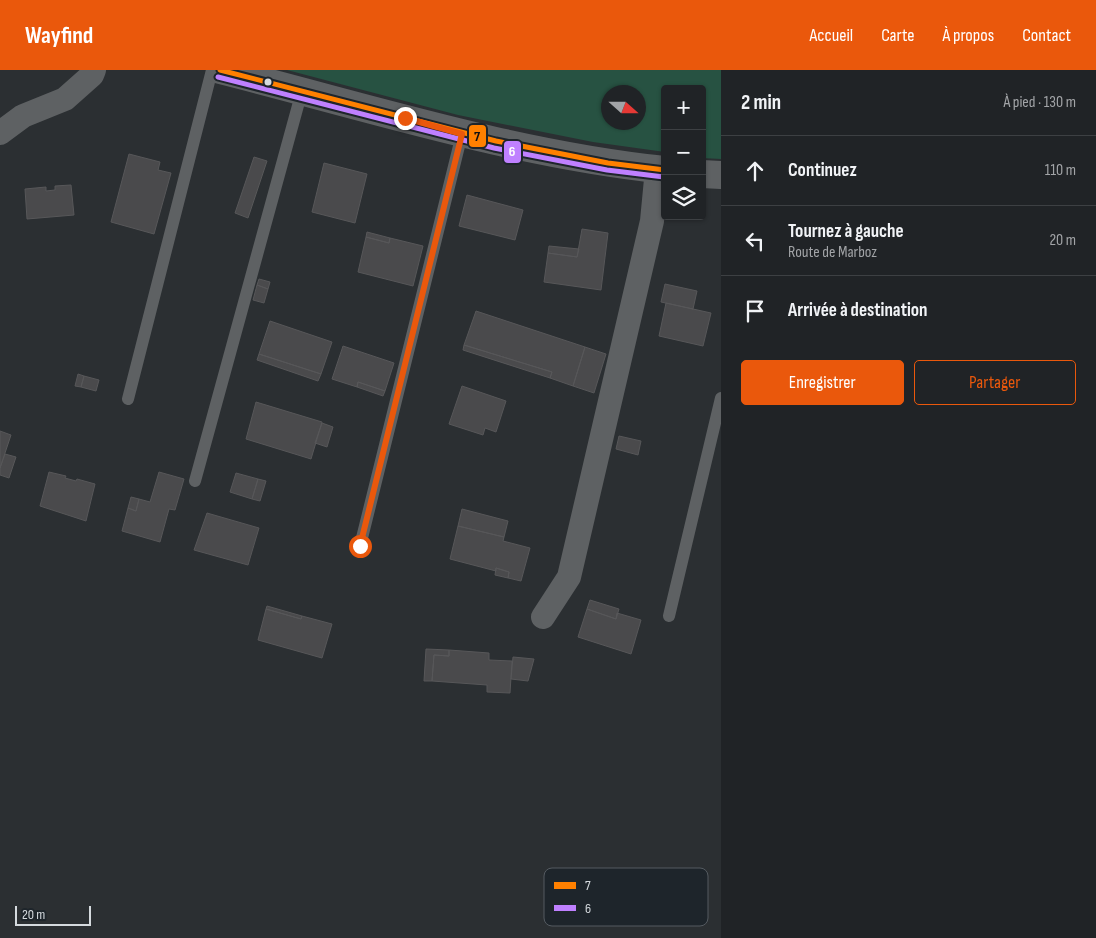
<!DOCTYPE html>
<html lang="fr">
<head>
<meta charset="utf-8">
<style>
	body { margin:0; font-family:"Sofia Sans Condensed",sans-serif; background:#2d2f32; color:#f1f3f6 }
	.controls { position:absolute; right:15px; top:15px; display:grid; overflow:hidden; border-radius:5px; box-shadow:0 1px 4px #0004 }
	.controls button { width:45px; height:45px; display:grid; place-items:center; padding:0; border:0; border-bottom:1px solid #3d4043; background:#202326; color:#f1f3f6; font:25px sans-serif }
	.compass { position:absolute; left:601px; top:15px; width:45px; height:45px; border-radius:50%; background:#202326; box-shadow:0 1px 4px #0004; rotate:111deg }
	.scale { position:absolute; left:15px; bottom:12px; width:76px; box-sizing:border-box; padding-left:5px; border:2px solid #d5dade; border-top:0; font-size:14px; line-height:18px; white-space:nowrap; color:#d5dade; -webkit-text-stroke:4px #1e252b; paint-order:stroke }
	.stop { position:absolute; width:15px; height:15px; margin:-11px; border:4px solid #ea580c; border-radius:50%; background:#fff }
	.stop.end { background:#ea580c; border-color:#fff; box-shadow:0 1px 5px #0008 }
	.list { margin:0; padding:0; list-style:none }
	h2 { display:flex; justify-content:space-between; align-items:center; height:65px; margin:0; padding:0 20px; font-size:21px }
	h2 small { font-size:16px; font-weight:400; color:#a2a4a7 }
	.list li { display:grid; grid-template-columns:32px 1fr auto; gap:15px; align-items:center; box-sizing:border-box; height:70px; padding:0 20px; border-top:1px solid #3d4043 }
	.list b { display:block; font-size:19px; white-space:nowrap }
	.list p { margin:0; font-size:16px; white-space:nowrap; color:#a2a4a7 }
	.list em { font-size:16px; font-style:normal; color:#a2a4a7 }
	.actions { display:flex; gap:10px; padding:15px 20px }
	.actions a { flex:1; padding:11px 0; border:1px solid #ea580c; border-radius:5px; text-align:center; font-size:18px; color:#ea580c }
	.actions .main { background:#ea580c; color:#fff }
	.icon { flex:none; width:28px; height:28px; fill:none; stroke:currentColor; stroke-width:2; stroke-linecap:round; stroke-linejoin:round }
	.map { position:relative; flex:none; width:721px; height:868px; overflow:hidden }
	header { display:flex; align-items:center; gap:30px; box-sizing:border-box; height:70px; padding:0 25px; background:#ea580c; color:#fff }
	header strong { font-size:24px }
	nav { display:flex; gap:28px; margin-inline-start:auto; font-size:18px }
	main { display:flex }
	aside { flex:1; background:#202326 }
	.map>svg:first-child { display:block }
	.green { fill:#275242; fill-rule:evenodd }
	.building { fill:#4a4a4c; stroke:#575759 }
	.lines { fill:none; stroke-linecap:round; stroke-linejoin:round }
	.service { stroke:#5e6163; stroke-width:12 }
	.minor { stroke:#5e6163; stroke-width:24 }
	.secondary { stroke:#5e6163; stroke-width:28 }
	.bus-1-casing { stroke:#1e252b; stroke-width:9 }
	.bus-2-casing { stroke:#1e252b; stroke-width:9 }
	.bus-1 { stroke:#ff8000; stroke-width:5 }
	.bus-2 { stroke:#bf80ff; stroke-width:5 }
	.route { stroke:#ea580c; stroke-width:6 }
	.bus-dot { fill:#d5dade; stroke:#1e252b; stroke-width:2 }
	.key { fill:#1e252b; stroke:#555b61; stroke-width:1 }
	.key-label { font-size:14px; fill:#d5dade }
	.line-badge { stroke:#1e252b; stroke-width:2 }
	.badge-label { font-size:14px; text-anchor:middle; font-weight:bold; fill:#fff }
	.pale-badge-label { font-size:14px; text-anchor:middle; font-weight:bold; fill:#111 }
</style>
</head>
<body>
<header>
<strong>Wayfind</strong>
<nav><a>Accueil</a><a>Carte</a><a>À propos</a><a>Contact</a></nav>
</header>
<main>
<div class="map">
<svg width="721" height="868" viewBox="0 0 721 868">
	<rect width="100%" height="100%" fill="#2b2f32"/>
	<path class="green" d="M287,0h434v89l-19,-1v-69h-37v63l-72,-10 -135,-27zM608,22h30v30h-30z"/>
	<path class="building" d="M129,84l31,8 -2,8 13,3 -17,61 -43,-12z
		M254,87l13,4 -19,57 -13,-5z
		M324,93l43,11 -12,49 -43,-11z
		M71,115l3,30 -47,4 -2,-30 21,-2v4l9,-1v-4z
		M467,125l56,15 -8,30 -56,-14z
		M582,159l26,4 -7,57 -57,-8 4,-29 29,4z
		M367,162l23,6 -1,5 -23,-6z
		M366,167l23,6 1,-5 33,8 -10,40 -55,-14z
		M549,176l30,3 -2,8 -29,-4z
		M259,209l11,3 -2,7 -11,-4z
		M665,214l32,7 -4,18 -32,-7z
		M257,215l11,4 -4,14 -11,-3z
		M666,233l45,10 -8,33 -44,-10z
		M476,241l109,36 -12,39 -23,-8 2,-6 -88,-27z
		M270,251l62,21 -11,32 -62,-20z
		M464,275l88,27 -2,6 -87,-28z
		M343,276l51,17 -9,28 -27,-9 -1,5 -25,-8z
		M585,277l21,7 -12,39 -21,-7z
		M259,284l62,20 -3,7 -61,-21z
		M78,304l6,2 -3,11 -6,-1z
		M84,306l15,4 -3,11 -15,-4z
		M358,312l27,9 -2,5 -26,-9z
		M462,316l44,15 -10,31 -11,-4 -2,7 -34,-11z
		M256,332l66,20 -11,37 -65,-20z
		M322,353l11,4 -6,20 -12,-4z
		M0,361l11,4 -11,33z
		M619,366l22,5 -3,14 -22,-6z
		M5,384l11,3 -7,21 -9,-3v-7z
		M49,402l17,4 -1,2 11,3 1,-2 18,5 -9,37 -46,-15z
		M159,402l25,7 -9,31 -6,-1 -9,33 -38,-11 6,-23 8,3 3,-12 11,3z
		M236,403l22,6 -6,20 -22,-7z
		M258,409l8,2 -6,20 -8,-2z
		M131,427l8,2 -3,12 -8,-3z
		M462,439l46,12 -4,16 -46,-11z
		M207,443l52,15 -11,37 -54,-15z
		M458,456l46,11 -1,4 27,7 -9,33 -13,-3 1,-6 -13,-4v3l-46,-12z
		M496,498l13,4 -1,6 -13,-3z
		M590,530l29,9 -3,10 -29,-10z
		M267,536l35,10 -1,3 -35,-10z
		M266,539l35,10 1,-3 30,8 -10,34 -64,-18z
		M587,539l29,10 1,-6 24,7 -10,34 -53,-17z
		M426,579l23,1v6l-15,-1 -2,26h-8z
		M449,580l40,3v7l23,1 -2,32 -23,-1v-7l-55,-4 2,-26 15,1z
		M513,587l21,2 -6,22 -17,-2z"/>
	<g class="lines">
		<path class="service" d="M128,329l84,-329
			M195,411l107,-390
			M360,476l102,-412
			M669,546l52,-218"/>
		<path class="minor" d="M0,63l23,-17 42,-17 27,-24 2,-5
			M543,547l26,-40 83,-356 5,-52"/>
		<path class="secondary" d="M220,0c147,37 293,84 445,100
			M702,104l19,1"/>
		<defs>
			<path id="bus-1" d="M220,0l276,71 112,22 57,7"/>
			<path id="bus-2" d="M218,7l276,71 113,22 57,7"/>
		</defs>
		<use href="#bus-1" class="bus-1-casing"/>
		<use href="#bus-2" class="bus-2-casing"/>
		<use href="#bus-1" class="bus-1"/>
		<use href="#bus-2" class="bus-2"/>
	</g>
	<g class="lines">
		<path class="route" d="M360,476l102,-412 -57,-16"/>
	</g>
	<circle class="bus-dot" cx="268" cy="12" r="4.5"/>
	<rect x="544" y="798" width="164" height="58" rx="8" class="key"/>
	<rect x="554" y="812" width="22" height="7" fill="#ff8000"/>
	<rect x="554" y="835" width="22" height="6" fill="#bf80ff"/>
	<g class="key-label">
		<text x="585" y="820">7</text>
		<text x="585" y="843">6</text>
	</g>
	<g class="line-badge">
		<rect x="468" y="54" width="19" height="24" rx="5" fill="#ff8000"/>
		<rect x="503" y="70" width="19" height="24" rx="5" fill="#bf80ff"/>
	</g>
	<g class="badge-label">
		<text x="512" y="86">6</text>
	</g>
	<g class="pale-badge-label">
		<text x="477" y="71">7</text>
	</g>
</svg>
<div class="controls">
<button>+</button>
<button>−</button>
<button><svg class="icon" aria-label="layers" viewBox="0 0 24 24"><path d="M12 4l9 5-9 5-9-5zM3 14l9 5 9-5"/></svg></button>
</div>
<svg class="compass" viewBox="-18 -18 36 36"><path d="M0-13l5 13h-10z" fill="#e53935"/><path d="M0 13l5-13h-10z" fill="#a2a4a7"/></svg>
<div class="scale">20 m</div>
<div class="stop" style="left:360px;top:476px"></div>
<div class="stop end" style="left:405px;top:48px"></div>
</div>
<aside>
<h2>2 min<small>À pied · 130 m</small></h2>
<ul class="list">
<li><svg class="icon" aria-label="ahead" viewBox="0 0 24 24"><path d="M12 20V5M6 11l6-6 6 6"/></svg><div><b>Continuez</b></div><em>110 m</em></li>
<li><svg class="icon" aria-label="left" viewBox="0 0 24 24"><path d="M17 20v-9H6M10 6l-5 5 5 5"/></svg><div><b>Tournez à gauche</b><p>Route de Marboz</p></div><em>20 m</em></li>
<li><svg class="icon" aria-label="arrive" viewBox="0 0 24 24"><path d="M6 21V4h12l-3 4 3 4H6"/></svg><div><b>Arrivée à destination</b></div></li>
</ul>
<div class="actions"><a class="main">Enregistrer</a><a>Partager</a></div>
</aside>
</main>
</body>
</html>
